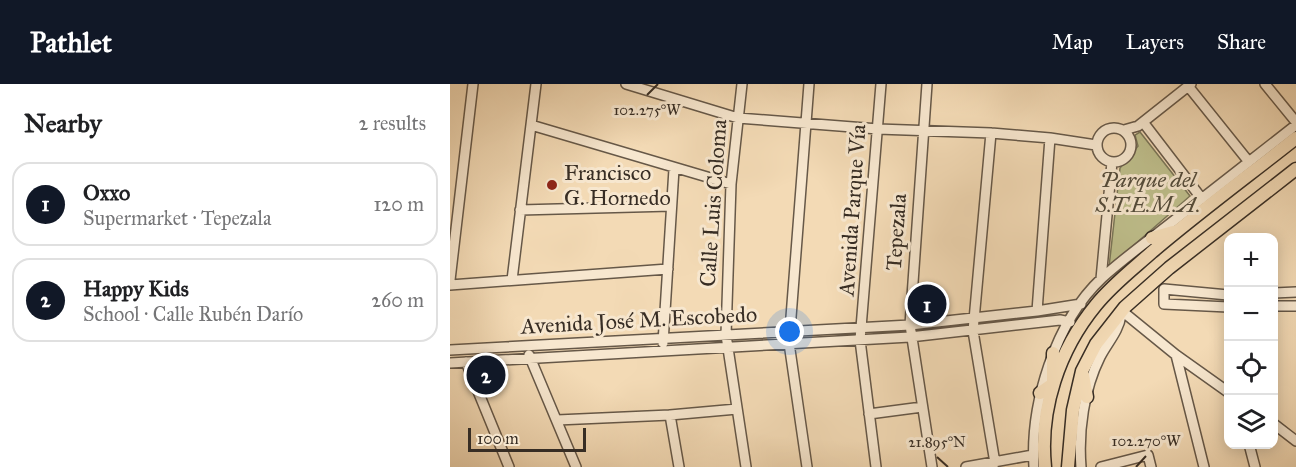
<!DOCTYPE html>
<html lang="en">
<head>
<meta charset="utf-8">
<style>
	body { margin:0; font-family:"IM FELL Great Primer",serif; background:#f6f6f6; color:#202124 }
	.controls { position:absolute; right:18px; bottom:18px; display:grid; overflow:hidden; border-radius:12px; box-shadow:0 3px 15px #0003 }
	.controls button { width:54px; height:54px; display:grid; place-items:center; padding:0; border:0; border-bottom:2px solid #e0e0e0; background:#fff; color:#202124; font:30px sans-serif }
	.scale { position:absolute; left:18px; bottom:15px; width:118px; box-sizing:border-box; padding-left:6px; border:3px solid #372d24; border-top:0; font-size:16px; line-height:21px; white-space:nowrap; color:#372d24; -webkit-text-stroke:4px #f7e7cf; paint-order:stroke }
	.you { position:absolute; left:340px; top:248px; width:21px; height:21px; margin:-15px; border:4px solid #fff; border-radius:50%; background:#1a73e8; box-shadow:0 0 0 9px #1a73e833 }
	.badge { display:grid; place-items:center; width:39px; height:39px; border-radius:50%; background:#111827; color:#fff; font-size:20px; font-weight:700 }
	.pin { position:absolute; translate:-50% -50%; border:3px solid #fff; box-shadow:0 2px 6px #0006 }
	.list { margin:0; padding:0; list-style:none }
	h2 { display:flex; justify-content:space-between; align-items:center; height:78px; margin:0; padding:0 24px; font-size:26px }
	h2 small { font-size:20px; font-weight:400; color:#757577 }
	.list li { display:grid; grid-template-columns:39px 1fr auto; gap:18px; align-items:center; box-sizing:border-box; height:84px; margin:0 12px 12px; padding:0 12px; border:2px solid #e0e0e0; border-radius:18px }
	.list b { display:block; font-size:22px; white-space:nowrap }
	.list p { margin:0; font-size:20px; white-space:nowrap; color:#757577 }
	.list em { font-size:20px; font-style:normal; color:#757577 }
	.icon { flex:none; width:33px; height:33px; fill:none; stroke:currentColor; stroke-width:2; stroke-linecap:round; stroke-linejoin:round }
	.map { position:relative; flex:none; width:846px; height:383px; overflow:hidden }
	header { display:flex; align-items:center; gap:36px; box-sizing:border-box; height:84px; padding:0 30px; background:#111827; color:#fff }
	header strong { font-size:28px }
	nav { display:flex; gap:33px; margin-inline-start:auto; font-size:21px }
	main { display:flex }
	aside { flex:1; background:#fff }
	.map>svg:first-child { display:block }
	.green { fill:#bebe8b; stroke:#7a7658; stroke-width:1.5 }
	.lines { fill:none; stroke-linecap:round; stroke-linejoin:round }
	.minor-casing { stroke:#665848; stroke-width:12 }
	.major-casing { stroke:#372d24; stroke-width:15 }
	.minor { stroke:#f7e7cf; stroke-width:9 }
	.major { stroke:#f3dab5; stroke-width:12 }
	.ticks { fill:none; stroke:#372d24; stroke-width:2 }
	.poi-dot { fill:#8f2418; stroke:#f7e7cf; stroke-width:2 }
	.labels { text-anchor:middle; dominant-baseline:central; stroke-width:6; stroke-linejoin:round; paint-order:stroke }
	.poi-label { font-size:22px; fill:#372d24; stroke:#f7e7cf; text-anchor:start }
	.park-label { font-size:22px; font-style:italic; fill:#524a39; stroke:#f7e7cf }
	.street-label { font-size:22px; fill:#372d24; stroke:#f7e7cf }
	.ticks-label { font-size:15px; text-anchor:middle; fill:#372d24; stroke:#f7e7cf; stroke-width:6; stroke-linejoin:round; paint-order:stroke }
</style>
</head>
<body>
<header>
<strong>Pathlet</strong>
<nav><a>Map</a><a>Layers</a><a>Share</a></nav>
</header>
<main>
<aside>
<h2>Nearby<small>2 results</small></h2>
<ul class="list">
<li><span class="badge">1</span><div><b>Oxxo</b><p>Supermarket · Tepezala</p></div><em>120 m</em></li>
<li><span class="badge">2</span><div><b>Happy Kids</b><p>School · Calle Rubén Darío</p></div><em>260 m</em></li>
</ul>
</aside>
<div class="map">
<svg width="846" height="383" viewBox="0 0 846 383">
	<rect width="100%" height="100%" fill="#f3dab5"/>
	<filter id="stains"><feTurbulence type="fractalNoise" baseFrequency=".00333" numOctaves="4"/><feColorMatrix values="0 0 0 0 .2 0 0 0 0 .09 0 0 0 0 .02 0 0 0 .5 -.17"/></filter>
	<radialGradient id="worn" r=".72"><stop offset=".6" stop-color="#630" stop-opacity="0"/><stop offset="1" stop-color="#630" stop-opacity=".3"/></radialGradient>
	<path class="green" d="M690,48l50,64 -81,71 11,-99 18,-22 -3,-11z"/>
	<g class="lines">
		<defs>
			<path id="minor" d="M176,0l112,34 140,11 113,4 59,5 46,7
				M292,0l-11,100 -5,151 20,132
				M477,0l-17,241 22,142
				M815,0l31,38
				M738,2l61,76
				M693,38l59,77
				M81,41l200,59
				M647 61a17 17 0 1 1 34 0a17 17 0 1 1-34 0Z
				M674,46l14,-4 53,-42
				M541,49l-18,198 22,132
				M70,126l151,-4
				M651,195l11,-117
				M0,196l23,-196
				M62,196l24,-196
				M0,201l218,-16
				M824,209l22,-1
				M778,211l-64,-6v15l64,3
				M824,222h22
				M587,227l13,-173
				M672,227l54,44 52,37
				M213,259l11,-174
				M0,266l460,-25 127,-14 44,-7
				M79,271l47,112
				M726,271l28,112
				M16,278l43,105
				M0,279l460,-26 150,-17 10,2
				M419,330l53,-7
				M220,331l9,52
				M107,336l113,-5 67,-6
				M824,340l22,17
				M799,360l6,23
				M357,383l-18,-124 20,-259
				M426,383l-16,-127 21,-256
				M516,383l67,-12
				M584,383c-4,-63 21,-145 68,-189 24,-22 53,-42 79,-63 38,-30 77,-60 115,-90
				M631,383c-3,-36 3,-78 19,-110 7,-14 19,-26 21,-42
				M651,383l47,-12 3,12"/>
			<path id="major" d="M702,154l21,-6
				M633,291l4,22
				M590,309l13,-9v-31
				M595,383c-6,-58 14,-117 51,-162 16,-20 37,-36 56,-53 47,-40 96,-76 144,-114
				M618,383l5,-57 9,-39 14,-27 29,-37 44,-39 127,-99"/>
		</defs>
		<use href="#minor" class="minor-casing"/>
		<use href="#major" class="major-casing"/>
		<use href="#minor" class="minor"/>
		<use href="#major" class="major"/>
	</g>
	<path class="ticks" d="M197,11l11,-11M487,373l11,10M686,383l10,-11"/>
	<circle class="poi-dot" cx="102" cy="101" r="6"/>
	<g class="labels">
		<g class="poi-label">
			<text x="114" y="88">Francisco<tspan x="114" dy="25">G. Hornedo</tspan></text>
		</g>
		<g class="park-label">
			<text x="698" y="95">Parque del<tspan x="698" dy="25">S.T.E.M.A.</tspan></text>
		</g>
		<g class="street-label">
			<text transform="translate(263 119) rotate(-86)">Calle Luis Coloma</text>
			<text transform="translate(402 126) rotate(-86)">Avenida Parque Vía</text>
			<text transform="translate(446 148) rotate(-86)">Tepezala</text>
			<text transform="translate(189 236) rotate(-3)">Avenida José M. Escobedo</text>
		</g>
	</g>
	<g class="ticks-label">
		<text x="197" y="31">102.275°W</text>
		<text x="696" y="362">102.270°W</text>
		<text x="487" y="363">21.895°N</text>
	</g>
	<rect width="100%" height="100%" filter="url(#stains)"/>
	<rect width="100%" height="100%" fill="url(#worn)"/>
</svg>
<div class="controls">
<button>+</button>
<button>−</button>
<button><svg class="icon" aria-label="locate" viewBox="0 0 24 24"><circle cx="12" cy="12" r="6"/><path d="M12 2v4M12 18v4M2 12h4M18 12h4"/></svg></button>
<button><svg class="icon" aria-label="layers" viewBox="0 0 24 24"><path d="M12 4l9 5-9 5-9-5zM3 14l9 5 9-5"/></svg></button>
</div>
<div class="scale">100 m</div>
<div class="you"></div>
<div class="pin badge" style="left:477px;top:220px">1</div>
<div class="pin badge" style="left:36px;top:291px">2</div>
</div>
</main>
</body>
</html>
